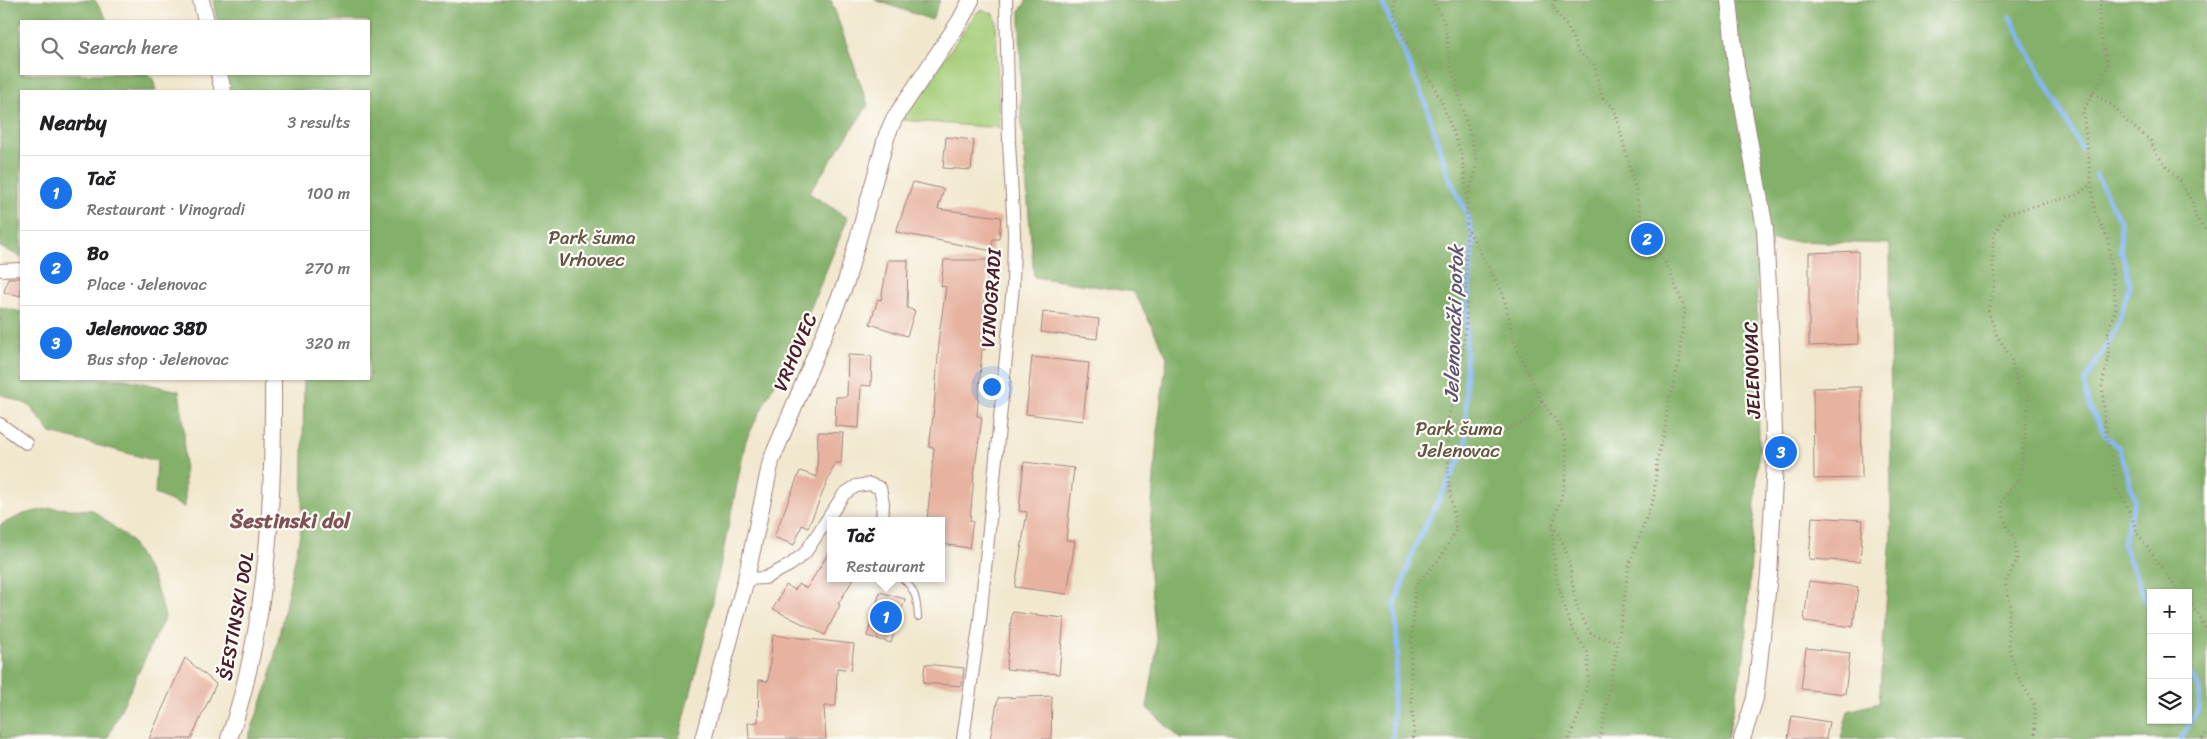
<!DOCTYPE html>
<html lang="en">
<head>
<meta charset="utf-8">
<style>
	body { margin:0; font-family:Sriracha,sans-serif; background:#f2f2f2; color:#202124 }
	.controls { position:absolute; right:15px; bottom:15px; display:grid; overflow:hidden; border-radius:0px; box-shadow:0 1px 4px #0004 }
	.controls button { width:45px; height:45px; display:grid; place-items:center; padding:0; border:0; border-bottom:1px solid #e0e0e0; background:#fff; color:#202124; font:25px sans-serif }
	.you { position:absolute; left:991px; top:386px; width:18px; height:18px; margin:-12px; border:4px solid #fff; border-radius:50%; background:#1a73e8; box-shadow:0 0 0 8px #1a73e833 }
	.badge { display:grid; place-items:center; width:32px; height:32px; border-radius:50%; background:#1a73e8; color:#fff; font-size:16px; font-weight:700 }
	.pin { position:absolute; translate:-50% -50%; border:2px solid #fff; box-shadow:0 1px 5px #0006 }
	.popup { position:absolute; left:827px; top:517px; width:118px; height:65px; box-sizing:border-box; display:grid; place-content:center; border-radius:0px; background:#fff; filter:drop-shadow(0 1px 4px #0005); font-size:16px; white-space:nowrap; color:#757577 }
	.popup b { font-size:19px; color:#202124 }
	.popup::after { content:''; position:absolute; left:50%; top:100%; margin-left:-10px; border:10px solid transparent; border-top-color:#fff }
	.list { margin:0; padding:0; list-style:none }
	h2 { display:flex; justify-content:space-between; align-items:center; height:65px; margin:0; padding:0 20px; font-size:21px }
	h2 small { font-size:16px; font-weight:400; color:#757577 }
	.list li { display:grid; grid-template-columns:32px 1fr auto; gap:15px; align-items:center; box-sizing:border-box; height:75px; padding:0 20px; border-top:1px solid #e0e0e0 }
	.list b { display:block; font-size:19px; white-space:nowrap }
	.list p { margin:0; font-size:16px; white-space:nowrap; color:#757577 }
	.list em { font-size:16px; font-style:normal; color:#757577 }
	.icon { flex:none; width:28px; height:28px; fill:none; stroke:currentColor; stroke-width:2; stroke-linecap:round; stroke-linejoin:round }
	.map { position:relative; flex:none; width:2207px; height:739px; overflow:hidden }
	.search { position:absolute; background:#fff; box-shadow:0 1px 4px #0004; left:20px; top:20px; width:350px; height:55px; display:flex; align-items:center; gap:12px; box-sizing:border-box; padding:0 18px; border-radius:0px; color:#757577; font-size:19px }
	.panel { position:absolute; background:#fff; box-shadow:0 1px 4px #0004; left:20px; top:90px; width:350px; height:290px; border-radius:0px }
	.map>svg:first-child { display:block }
	.green { fill:#a6ce7a; stroke:#787652 }
	.forest { fill:#84b16a; stroke:#67684a; fill-rule:evenodd }
	.lines { fill:none; stroke-linecap:round; stroke-linejoin:round }
	.stream { stroke:#85b5f0; stroke-width:5 }
	.building { fill:#e7b2a0 }
	.service-casing { stroke:#9e837c; stroke-width:8 }
	.minor-casing { stroke:#9e837c; stroke-width:14 }
	.tertiary-casing { stroke:#9e837c; stroke-width:18 }
	.path { stroke:#9e837c; stroke-width:3; stroke-dasharray:1 4; stroke-linecap:butt }
	.service { stroke:#fff; stroke-width:6 }
	.minor { stroke:#fff; stroke-width:12 }
	.tertiary { stroke:#fff; stroke-width:16 }
	.labels { text-anchor:middle; dominant-baseline:central; stroke-width:4.5; stroke-linejoin:round; paint-order:stroke }
	.park-label { font-size:19px; fill:#665443; stroke:#fdfcf7 }
	.street-label { font-size:19px; fill:#4a1f2b; stroke:#fdfcf7 }
	.water-label { font-size:20px; font-style:italic; fill:#5f5470; stroke:#fdfcf7 }
	.quarter-label { font-size:21px; font-weight:bold; fill:#815254; stroke:#fdfcf7 }
</style>
</head>
<body>
<div class="map">
<svg width="2207" height="739" viewBox="0 0 2207 739">
	<rect width="100%" height="100%" fill="#fdfcf7"/>
	<filter id="ink" filterUnits="userSpaceOnUse"><feTurbulence type="fractalNoise" baseFrequency=".02" numOctaves="2"/><feDisplacementMap in="SourceGraphic" scale="10" xChannelSelector="R" yChannelSelector="G"/><feConvolveMatrix kernelMatrix="1 2 1 2 8 2 1 2 1" color-interpolation-filters="sRGB"/></filter>
	<filter id="wash" filterUnits="userSpaceOnUse"><feTurbulence type="fractalNoise" baseFrequency=".0096" numOctaves="4" result="noise"/><feDisplacementMap in="SourceGraphic" scale="20" xChannelSelector="R" yChannelSelector="G"/><feGaussianBlur stdDeviation="1.12" result="paint"/><feColorMatrix in="noise" values="0 0 0 0 0 0 0 0 0 0 0 0 0 0 0 0 0 1.4 0 .05"/><feComposite in="paint" operator="in"/></filter>
	<g filter="url(#wash)">
		<rect width="100%" height="100%" fill="#f1e7cd"/>
		<path class="green" d="M983,10l11,4 2,7 3,107 -97,-8 74,-107z"/>
		<path class="forest" d="M0,0h95l13,21h-87v53h127l5,5 3,12h-135v166l-21,-10z
			M213,0h618l37,105 -59,88 39,25 -45,108 -57,114 -37,180 -30,119h-431l22,-60 32,-154 2,-146h65v-288h-138l-4,-17h142v-53h-152z
			M875,0h65l-8,20z
			M1027,0h1180v739h-366l7,-28 31,-8 12,-168 -1,-291 -134,-4 3,208 -15,210 -17,81h-546l-34,-31 10,-60 -9,-92 10,-132 9,-67 -28,-56 -6,-9 -99,-15 -13,-163 -1,-103zM2151,593h37v127h-37z
			M0,307l21,5v67h104l54,12 5,35 1,81 -30,-13 2,-33 -106,-28 -22,-28 -29,-11z
			M51,508l42,2 37,30 23,38 12,38 -58,123h-107v-214l24,-11z"/>
		<g class="lines">
			<path class="stream" d="M1384,0l-1,4 42,98 23,73 18,37 7,24 -7,99v113l-50,96 -21,61 3,47 -5,47v40
				M2010,17l71,131
				M2096,175l24,46 1,29 9,33 -12,42 -34,59 5,22 17,30 13,12 16,52 -12,44 28,69
				M2181,739l18,-32 1,-18 -12,-18"/>
		</g>
		<g id="blocks">
			<path class="building" d="M946,137l28,3 -3,30 -28,-2z
				M913,182l31,7 -6,20 63,8 -2,22h-6l-1,12 -96,-19z
				M1858,251v93l-49,2v-93z
				M888,260h20l-1,48 8,3 -8,25 -37,-12 8,-25 3,1z
				M944,260h46l-7,48 8,2 -6,40 -3,-1 -5,67 5,1 -8,58 -4,46h3l-4,27 -28,-4v-23h-14l7,-73 -5,-1 5,-38 5,-66 -1,-1 8,-55 -5,-1z
				M8,278h13v18l-17,-4z
				M1043,312l56,7 -2,20 -56,-7z
				M848,355l24,1 -1,30 -10,-1 -2,43 -24,-2 1,-29h11z
				M1032,357l57,6 -6,58 -57,-7z
				M1861,387l1,91 -48,1 -1,-91z
				M818,432l25,1 -2,30h-6l-27,65 -6,-3 -8,20 -20,-8 26,-66 17,6z
				M1024,462l50,6 -8,72 9,1 -8,53 -52,-7 12,-75 -8,-1z
				M1812,517l51,3 -3,42 -51,-3z
				M831,549v29h23l-16,26 2,1 -15,30 -52,-26 13,-24 9,5 3,-6 9,4z
				M1809,581l49,6 -5,40 -49,-6z
				M880,592l25,7 -14,44 -24,-7z
				M1012,612l52,6 -5,56 -53,-5z
				M773,635l81,9 -3,26 -14,-2 -1,38h-12l2,33h-77l-1,-16 10,-1 1,-42 9,1z
				M1806,648l44,5 -5,41 -44,-5z
				M185,658l31,26 -25,55h-42z
				M925,664l39,4 -2,18 -39,-3z
				M1052,696l-1,43h-61l8,-41z
				M1792,716l37,6 -3,17h-38z"/>
		</g>
	</g>
	<g filter="url(#ink)">
		<use href="#blocks" fill-opacity="0" stroke="#9e837c" stroke-width="1"/>
		<g class="lines">
			<defs>
				<path id="service" d="M902,578c14,12 15,22 16,39"/>
				<path id="minor" d="M0,270l21,-1
					M0,424l26,19
					M746,579l19,-1 25,-13 15,-12 39,-59 12,-8 14,-2 10,4 3,15 -1,18
					M963,739l17,-119 33,-334 1,-53 -5,-91 -3,-142"/>
				<path id="tertiary" d="M201,0l5,21
					M1729,0l7,67 29,162 6,116 4,117 -6,113 -14,123 -13,41
					M219,74l4,17
					M229,739c39,-116 45,-239 44,-360
					M703,739l43,-160 25,-118 75,-179 41,-147 7,-16 66,-98 11,-21"/>
			</defs>
			<use href="#service" class="service-casing"/>
			<use href="#minor" class="minor-casing"/>
			<use href="#tertiary" class="tertiary-casing"/>
			<path class="path" d="M1394,0l1,17 9,22 20,29 16,30 22,57 5,43 -1,128 -8,54 -11,44 2,62 7,44 -15,27 -26,29 -4,68v39l3,46
				M1433,0l12,25 5,38 28,100 -10,33
				M1555,0l-3,6 18,25 8,21 16,12 8,33 12,10 22,84 7,39 24,35 18,45 -7,55 -11,45 -2,19 -8,30 -3,38 -25,68 -11,77 -18,97
				M2102,0c-7,21 1,45 6,66l-25,45 12,102 13,26 8,69 -8,22v31l-6,24 4,51 7,27 1,23 12,17 12,31 42,59
				M2093,93l23,15 9,12 25,20 7,15 23,26 12,20 3,15 12,17
				M1469,231l34,63 12,50 27,58
				M1447,424c40,6 68,17 95,-22 7,10 18,21 21,32 9,32 0,61 -11,91
				M2188,602l10,12 9,17
				M1569,739l13,-32 6,-28v-26l-16,-24 -16,-51 -4,-53c22,29 16,49 25,81 3,9 9,19 14,28l27,8
				M2035,739v-34l-18,-30 -8,-27 -1,-28 3,-14 -6,-23 12,-24 -3,-23 -7,-8 -6,-24 7,-13 12,-12 9,-83 -12,-11 -6,-28 -14,-21 -9,-26 7,-27 -3,-23 2,-24 10,-22 73,-19 14,-11
				M2202,739l5,-7"/>
			<use href="#service" class="service"/>
			<use href="#minor" class="minor"/>
			<use href="#tertiary" class="tertiary"/>
		</g>
	</g>
	<g class="labels">
		<g class="park-label">
			<text x="592" y="237">Park šuma<tspan x="592" dy="22">Vrhovec</tspan></text>
			<text x="1459" y="428">Park šuma<tspan x="1459" dy="22">Jelenovac</tspan></text>
		</g>
		<g class="street-label">
			<text transform="translate(991 298) rotate(-86)">VINOGRADI</text>
			<text transform="translate(795 352) rotate(-67)">VRHOVEC</text>
			<text transform="translate(1752 370) rotate(-92)">JELENOVAC</text>
			<text transform="translate(236 616) rotate(-80)">ŠESTINSKI DOL</text>
		</g>
		<g class="water-label">
			<text transform="translate(1454 324) rotate(-88)">Jelenovački potok</text>
		</g>
		<g class="quarter-label">
			<text x="290" y="521">Šestinski dol</text>
		</g>
	</g>
</svg>
<div class="controls">
<button>+</button>
<button>−</button>
<button><svg class="icon" aria-label="layers" viewBox="0 0 24 24"><path d="M12 4l9 5-9 5-9-5zM3 14l9 5 9-5"/></svg></button>
</div>
<div class="you"></div>
<div class="pin badge" style="left:886px;top:617px">1</div>
<div class="popup"><b>Tač</b>Restaurant</div>
<div class="pin badge" style="left:1647px;top:239px">2</div>
<div class="pin badge" style="left:1781px;top:452px">3</div>
<div class="search"><svg class="icon" aria-label="search" viewBox="0 0 24 24"><circle cx="10" cy="10" r="6"/><path d="M15 15l6 6"/></svg>Search here</div>
<section class="panel">
<h2>Nearby<small>3 results</small></h2>
<ul class="list">
<li><span class="badge">1</span><div><b>Tač</b><p>Restaurant · Vinogradi</p></div><em>100 m</em></li>
<li><span class="badge">2</span><div><b>Bo</b><p>Place · Jelenovac</p></div><em>270 m</em></li>
<li><span class="badge">3</span><div><b>Jelenovac 38D</b><p>Bus stop · Jelenovac</p></div><em>320 m</em></li>
</ul>
</section>
</div>
</body>
</html>
